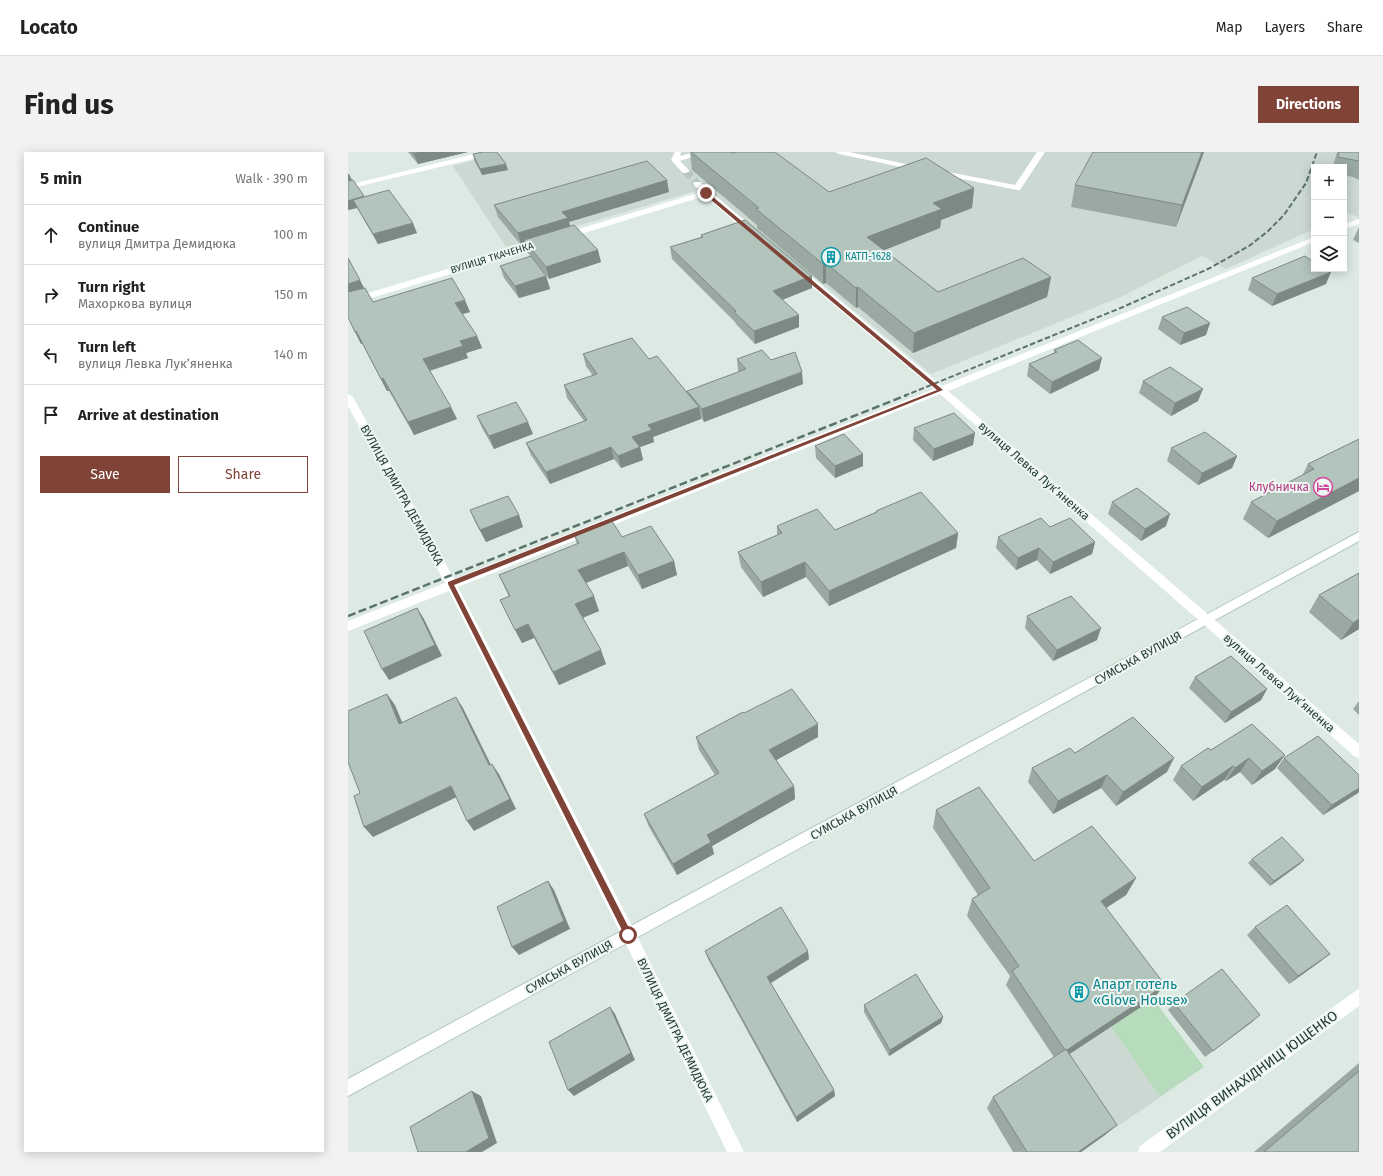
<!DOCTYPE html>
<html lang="en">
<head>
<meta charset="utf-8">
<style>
	body { margin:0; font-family:"Fira Sans",sans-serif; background:#f2f2f2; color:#222 }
	.controls { position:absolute; right:12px; top:12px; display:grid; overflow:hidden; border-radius:0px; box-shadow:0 2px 10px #0003 }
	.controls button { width:36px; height:36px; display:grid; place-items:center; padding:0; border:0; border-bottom:1px solid #e0e0e0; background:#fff; color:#222; font:20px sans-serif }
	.stop { position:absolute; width:12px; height:12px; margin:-9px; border:3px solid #804338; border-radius:50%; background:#fff }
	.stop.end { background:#804338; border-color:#fff; box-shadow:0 1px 4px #0008 }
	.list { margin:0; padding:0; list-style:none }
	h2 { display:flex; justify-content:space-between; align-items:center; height:52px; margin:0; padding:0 16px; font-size:17px }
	h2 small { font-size:13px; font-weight:400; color:#767676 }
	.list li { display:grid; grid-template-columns:26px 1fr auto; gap:12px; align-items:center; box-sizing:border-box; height:60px; padding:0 16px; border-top:1px solid #e0e0e0 }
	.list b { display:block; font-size:15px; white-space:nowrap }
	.list p { margin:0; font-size:13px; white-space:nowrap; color:#767676 }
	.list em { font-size:13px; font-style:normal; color:#767676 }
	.actions { display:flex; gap:8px; padding:12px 16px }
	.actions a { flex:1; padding:9px 0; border:1px solid #804338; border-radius:0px; text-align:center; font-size:14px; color:#804338 }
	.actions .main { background:#804338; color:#fff }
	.icon { flex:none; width:22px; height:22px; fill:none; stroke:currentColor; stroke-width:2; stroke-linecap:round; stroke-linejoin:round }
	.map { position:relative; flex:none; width:1011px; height:1000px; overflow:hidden; border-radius:0px }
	header { display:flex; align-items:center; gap:24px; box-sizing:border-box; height:56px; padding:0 20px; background:#fff; border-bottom:1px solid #e0e0e0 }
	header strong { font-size:19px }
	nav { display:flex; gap:22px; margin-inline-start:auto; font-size:14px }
	.intro { display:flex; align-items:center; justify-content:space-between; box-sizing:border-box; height:96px; padding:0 24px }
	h1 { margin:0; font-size:28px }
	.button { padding:10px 18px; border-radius:0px; background:#804338; color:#fff; font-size:14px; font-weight:700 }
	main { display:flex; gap:24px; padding:0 24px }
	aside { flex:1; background:#fff; border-radius:0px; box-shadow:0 2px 10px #0003 }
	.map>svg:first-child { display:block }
	.built { fill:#ccd9d2 }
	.green { fill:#b6dcbc }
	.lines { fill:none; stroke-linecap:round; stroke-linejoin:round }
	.street-tunnel { stroke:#b7c7bf; stroke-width:8; stroke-dasharray:8 4; stroke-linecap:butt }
	.secondary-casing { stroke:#b1c9be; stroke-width:2 }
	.street { fill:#fff; fill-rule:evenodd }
	.secondary { fill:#fff; fill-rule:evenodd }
	.rail-far1 { stroke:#59756b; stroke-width:2; stroke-dasharray:5.5 2.5; stroke-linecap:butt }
	.rail { stroke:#59756b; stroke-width:2.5; stroke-dasharray:8 3.5; stroke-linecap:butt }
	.wall { fill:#9aa9a2 }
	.shaded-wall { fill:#7d8984 }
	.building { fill:#b3c4bc; stroke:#7d8984 }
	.route { fill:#804338 }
	.labels { text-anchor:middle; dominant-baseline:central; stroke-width:4; stroke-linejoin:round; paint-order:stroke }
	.far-culture-label { font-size:10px; fill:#0d838f; stroke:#eef6f1; text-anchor:start }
	.far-street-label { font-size:10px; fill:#1f3930; stroke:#eef6f1 }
	.street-label { font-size:12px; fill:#1f3930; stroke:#eef6f1 }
	.hotel-label { font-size:12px; fill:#b23c85; stroke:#eef6f1; text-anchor:end }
	.near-culture-label { font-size:14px; fill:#0d838f; stroke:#eef6f1; text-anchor:start }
	.near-street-label { font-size:14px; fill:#1f3930; stroke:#eef6f1 }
</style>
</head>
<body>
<header>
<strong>Locato</strong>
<nav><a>Map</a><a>Layers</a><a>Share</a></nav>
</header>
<div class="intro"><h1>Find us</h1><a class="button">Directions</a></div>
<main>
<aside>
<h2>5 min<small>Walk · 390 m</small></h2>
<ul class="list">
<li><svg class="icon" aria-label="ahead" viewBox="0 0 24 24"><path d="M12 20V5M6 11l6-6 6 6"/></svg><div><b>Continue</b><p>вулиця Дмитра Демидюка</p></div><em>100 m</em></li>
<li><svg class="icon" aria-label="right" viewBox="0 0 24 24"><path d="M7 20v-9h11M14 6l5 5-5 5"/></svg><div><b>Turn right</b><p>Махоркова вулиця</p></div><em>150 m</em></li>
<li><svg class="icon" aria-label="left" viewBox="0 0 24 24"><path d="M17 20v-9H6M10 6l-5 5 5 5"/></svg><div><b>Turn left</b><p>вулиця Левка Лукʼяненка</p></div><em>140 m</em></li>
<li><svg class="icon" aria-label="arrive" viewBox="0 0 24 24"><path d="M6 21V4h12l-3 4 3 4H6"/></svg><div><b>Arrive at destination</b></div></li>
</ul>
<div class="actions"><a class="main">Save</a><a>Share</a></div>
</aside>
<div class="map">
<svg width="1011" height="1000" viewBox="0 0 1011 1000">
	<rect width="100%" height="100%" fill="#ddeae3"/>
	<path class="built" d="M155,0h856v66l-10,-5 -5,2v-48h-30v62l-88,40 -24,-13 -79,40 -192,78 -225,-186 -200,59 -53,-81z
		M752,776l104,139 -99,68 -99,-150z"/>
	<path class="green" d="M805,847l51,68 -44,29 -49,-69z"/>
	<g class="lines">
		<path class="street-tunnel" d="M338,19l11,13"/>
		<defs>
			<path id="secondary" d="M1011,380v9l-1011,555v-17z"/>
		</defs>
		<use href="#secondary" class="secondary-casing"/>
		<path class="street" d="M134,0h13l-1,2 -146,35v-4z
			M327,0h6l-1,4 16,-4h12l-28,9 10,10 -4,2h-3l-12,-13z
			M487,0h14l71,15 4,2 -4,2 -81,-17z
			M689,0h8l-25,38h-3l-79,-16 -4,-2 4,-2 77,15z
			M346,30h6l55,48v4h-6l-44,-38 -137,42h-6l-1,-2 1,-2 139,-42 -8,-8z
			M1011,67v5l-15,5v-5z
			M966,85v5l-366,149 411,353v14l-5,-2 -414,-362 -482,193 176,343 110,222h-17l-103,-212 -175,-349 -101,40v-10l97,-38 -97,-177v-12l5,3 101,182 480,-190 -137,-115 -1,-2 1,-2h6l139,116z
			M189,90h3l4,2 -1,2 -195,59v-6z
			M1011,837v17l-199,146h-22l2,-6 214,-154z"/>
		<use href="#secondary" class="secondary"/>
		<path class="rail-far1" d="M556,244l219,-89 87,-39 39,-22 18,-14 17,-17 22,-32 11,-31"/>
		<path class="rail" d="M0,464l559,-221"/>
	</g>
	<path class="wall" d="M60,0h60l-50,12z
		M342,0h40l2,1 97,39 145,-4 -2,20 -31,12 -1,8 -56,22 54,42 113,-15 -4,20 -134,56 -55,-46 -2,1 -30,-25 -3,1 -66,-56v-3l-65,-55z
		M856,0l-28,75 -105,-20 4,-22z
		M989,0h22v28l-6,-3 -9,-2v-8h-11z
		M125,2l35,16 -26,5 -8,-15z
		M4,28l12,17 53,36 -39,11 -21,-36 -9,2z
		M321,40l-100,30 1,4 31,36 -52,17 -22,-27 -2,-8 -4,1 -23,-28 -4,-12z
		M1011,75v16l-6,-3z
		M353,83l111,41v12l-30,12 17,27 -44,17 -19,-20 -1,-2 -63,-63 -2,-12 31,-10z
		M152,114l46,10 4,13 -31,9 -15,-20z
		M904,126l74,6 -54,22 -24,-16z
		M16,136l9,14 97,10 -8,2 15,22 5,12 -16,5 2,5 -38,13 27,48 -43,16 -25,-44h-2l-25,-48 -1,1 -13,-27z
		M814,165l44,18 -26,10 -22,-16z
		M706,198l45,20 -49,24 -23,-18 2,-12 25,-11z
		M235,202l66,5 38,33 52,-20 -1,-1 -1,-12 34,1 32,24 -99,38 -3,-4v1l-48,18 1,5 -14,5 3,13 -22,8 -7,-9 -64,25 -19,-29 -5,-12 58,-22 -17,-23 -3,-13 29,-9 -7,-10z
		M795,229l55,20 -27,15 -32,-23z
		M129,264l56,18 -39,15 -12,-21z
		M566,276l59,17 -40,16 -20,-21z
		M1011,287v52l-91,47 -25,-19 8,-17 51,-26 6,-12z
		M467,294l48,20 -28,12 -19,-20z
		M823,296l66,8 -5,12 -34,17 -31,-24z
		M764,350l54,24 -25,15 -33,-27z
		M122,358l49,5 4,12 -37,15 -11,-20z
		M528,359l82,22 -2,15 -127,58 -23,-29 -43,20 -22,-30 -3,-15 39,-17v-9l58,4 41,-18z
		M702,375l45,15 -3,12 -42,20 -13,-14 -21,10 -20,-22 2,-11z
		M226,383l48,2 52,24 3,14 -35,14 -14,-23 -42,17 13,28 -17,7 24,46 -47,21 -25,-47 -12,5 -22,-43 9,-3 -10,-22 78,-31z
		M1011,421v56l-18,11 -32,-28 10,-17z
		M679,464l70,24 -44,21 -28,-33z
		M847,525l72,12 -6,11 -36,23 -36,-35z
		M1011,549v14l-6,-6z
		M396,561l74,24 -42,23 18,26 1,13 -83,47 2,8 -37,21 -28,-48 -5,-13 71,-39 -16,-25 -3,-13z
		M904,572l23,45 -23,16 -12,-13 -14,9 -2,-1 -31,21 -20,-21 8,-14 30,-16z
		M727,601l92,19 -51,34 -15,-18 -48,26 -25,-32 4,-14z
		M936,606l74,35 -35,22 -46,-47z
		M588,658l98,51 102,17 -10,17 -20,13 47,91 -83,55 35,81 -24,17h-68l-26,-44 6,-11 61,-40 -48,-72 4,-9 -43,-60 5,-17 6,-4 -45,-67z
		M904,707l48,5 -30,22 -22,-23z
		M907,775l66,34 -32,23 -42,-49z
		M357,799l104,8 -38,24 63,107 1,6 -38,26 -89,-163z
		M826,851l78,19 -47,35 -37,-47z
		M516,853l79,12 -2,6 -52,33 -25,-44z
		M1011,911v89h-105z"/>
	<path class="shaded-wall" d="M72,0h48l-50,12 -4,-10z
		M854,0h2l-28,75 6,-22z
		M158,12l2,6 -26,5 -2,-6z
		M0,22h1l4,8 -5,2z
		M319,28l2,12 -100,30 2,8 -47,10 1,4 -4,1 -3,-12 44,-21z
		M626,36l-2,20 -31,12 -1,8 -73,29v-20l66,-34z
		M16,44l4,9 -15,-5 4,8 -9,2v-9z
		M65,71l4,10 -39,11 -5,-10z
		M250,98l3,12 -52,17 -3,-12z
		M478,111v20l-3,1v-20z
		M983,120l-5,12 -54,22 5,-12z
		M198,124l4,13 -31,9 -4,-12z
		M464,124v12l-38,15 -1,-12z
		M703,125l-4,20 -134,56 1,-20z
		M12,128l6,12 -18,6v-14z
		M510,135v20l-2,1v-20z
		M117,148l5,12 -11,3 -4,-12z
		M451,163v12l-44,17 -1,-13z
		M862,171l-4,12 -26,10 4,-12z
		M8,179l6,12 -1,1 -6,-12z
		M129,184l5,12 -16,5 2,5 -40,13 -5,-12 37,-18z
		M754,206l-3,12 -49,24 2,-12z
		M454,220l1,12 -99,38 -2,-13z
		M35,226l6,13h-2l-6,-12z
		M855,237l-5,12 -27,15 4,-13z
		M103,255l6,12 -43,16 -6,-13z
		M351,255l2,12 -48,18 1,5 -19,7 -3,-12 16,-12z
		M180,270l5,12 -39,15 -5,-13z
		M627,281l-2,12 -40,16 1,-12z
		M263,295l3,12 -64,25 -4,-12z
		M292,295l3,13 -22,8 -3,-12z
		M515,302v12l-28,12v-12z
		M889,304l-5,12 -34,17 4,-12z
		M1011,326v13l-91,47 9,-17z
		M822,362l-4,12 -25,15 4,-12z
		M171,363l4,12 -37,15 -6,-12z
		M610,381l-2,15 -127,58v-15z
		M747,390l-3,12 -42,20 3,-12z
		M691,396l-2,12 -21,10 2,-12z
		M276,400l4,14 -45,18 -5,-14z
		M326,409l3,14 -35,14 -4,-14z
		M457,410l1,15 -43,20 -2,-15z
		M246,444l5,15 -19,8 -5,-15z
		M69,456l7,11 18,37 -53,24 -7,-11z
		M1011,467v10l-18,11 12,-17z
		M180,472l6,14 -12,5 -7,-13z
		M753,476l-4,12 -44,21 4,-11z
		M253,498l5,14 -47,21 -6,-13z
		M919,537l-6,11 -36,23 6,-11z
		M39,542l8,11 12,29 -8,-10z
		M108,545l7,11 33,67 -7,-10z
		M470,572v13l-47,26 -2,-13z
		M937,603l-10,14 -23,16 10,-14z
		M826,606l-7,14 -51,34 7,-14z
		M901,606l-9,14 -14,9 9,-13z
		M144,612l7,10 17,35 -42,22 -7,-10z
		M885,614l-9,14 -31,21 9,-14z
		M759,623l-6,13 -48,26 5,-13z
		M103,634l8,10 -86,41 -9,-10z
		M446,634l1,13 -83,47 2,8 -37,21 -4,-11 34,-29z
		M1011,636v4l-1,1 -35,22 9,-10z
		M956,708l-4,4 -30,22 4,-5z
		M788,726l-10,17 -34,22 9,-16z
		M200,729l6,9 16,39 -51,26 -7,-8z
		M460,799l1,8 -40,25 -2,-7z
		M982,802l-9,7 -32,23 9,-8z
		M817,833l-12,14 -96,63 8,-11z
		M262,855l5,7 20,46 -61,36 -6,-6z
		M912,863l-8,7 -47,35 8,-6z
		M595,865l-2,6 -52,33 1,-6z
		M486,938l1,6 -38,26 -1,-5z
		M124,939l9,5 16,47 -15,9h-16z
		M769,973l-12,10 -24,17h-3z"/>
	<path class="building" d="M65,0h7l-6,2z
		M135,0h14l9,12 -26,5 -7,-15z
		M343,0h39l2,1 5,-1h38l54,40 97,-34 48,30 -41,15 9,6 -75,28 71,55 85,-34 28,19 -137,56 -56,-46 -2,1 -30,-25 -3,1 -67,-55 3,-1z
		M745,0h109l-20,53 -107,-20z
		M991,0h20v9l-21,-4z
		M299,9l20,19 -105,32 6,6 -50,15 -24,-28z
		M5,28l11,16 -16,5v-20z
		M41,38l24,33 -40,11 -20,-34z
		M397,68l67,56 -39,15 26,24 -45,16 -20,-19 2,-1 -66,-64 33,-10 -2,-2z
		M226,73l24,25 -52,17 -22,-27z
		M183,104l15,20 -31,10 -15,-20z
		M957,104l9,6v7h13l4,3 -54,22 -25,-16z
		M0,106l12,22 -12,4z
		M104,126l13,22 -10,3 22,33 -17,5 3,5 -40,13 28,48 -43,15 -25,-44 -2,1 -25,-48 -1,1 -7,-15v-25l17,-4 8,14z
		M839,155l23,16 -26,10 -22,-16z
		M284,186l17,21 8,-3 42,51 -51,18 4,5 -20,7 8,10 -22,9 -7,-9 -65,25 -20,-29 61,-23 -23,-35 33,-11 -14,-20z
		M730,188l24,18 -50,24 -23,-18 28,-12 -3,-2z
		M414,198l9,10 24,-8 7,20 -100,37 -15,-18 59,-22 -9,-10z
		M822,215l33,22 -28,14 -32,-22z
		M168,250l12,20 -39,14 -12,-20z
		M606,261l21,20 -41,16 -20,-21z
		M857,280l32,24 -35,17 -31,-25z
		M496,282l19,20 -28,12 -20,-20z
		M1011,287v39l-82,43 -26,-19 63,-33 -6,-5z
		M789,336l33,26 -25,15 -33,-27z
		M573,340l37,41 -129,58 -24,-29 -44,20 -23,-30 44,-19 -5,-7 40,-17 18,21 42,-18 -1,-1z
		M160,344l11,19 -39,15 -10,-20z
		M693,366l9,9 20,-9 25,24 -42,20 -14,-14 -21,10 -20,-21z
		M264,369l10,16 29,-11 23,35 -36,14 -14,-23 -46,18 16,26 -19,8 26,46 -48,22 -25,-48 -13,6 -15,-30 10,-4 -11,-21 80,-32 -5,-8z
		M1011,421v46l-6,4 -34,-28z
		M723,444l30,32 -44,22 -30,-34z
		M69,456l18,37 -53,24 -18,-38z
		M883,504l36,33 -36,23 -36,-35z
		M444,537l26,35 -49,26 25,36 -87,49 4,7 -38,22 -29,-50 75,-41 -23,-36 47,-25 1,1z
		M39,542l12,30 57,-27 33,68 3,-1 18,35 -43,22 -16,-35 -87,41 -10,-31 6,-3 -12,-31v-51z
		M785,565l41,41 -51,34 -16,-17 -49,26 -26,-33 38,-20 5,5z
		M904,572l33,31 -23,16 -13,-13 -14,10 -2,-2 -31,21 -21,-21 27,-18 3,2z
		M970,584l41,39v13l-27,17 -48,-47z
		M631,635l55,74 58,-35 44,52 -35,23 64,84 -98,65 -1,-1 -1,1 -53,-79 7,-5 -47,-67 18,-11 -54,-78z
		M934,685l22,23 -30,21 -22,-22z
		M200,729l16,40 -52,26 -15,-40z
		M939,753l43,49 -32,22 -43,-49z
		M433,755l27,44 -41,26 67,113 -38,27 -91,-166z
		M874,817l38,46 -47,36 -39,-48z
		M568,822l27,43 -53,33 -26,-45z
		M262,855l21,46 -63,37 -19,-48z
		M718,897l51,76 -39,27h-51l-34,-55z
		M1011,919v81h-95z
		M124,939l17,47 -23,14h-48l-8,-25z"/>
	<path class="route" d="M356,40h3l236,198 -489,195 177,347 1,3 -4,4 -2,-1 -178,-354v-2l489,-192 -233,-196z"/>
	<defs>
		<symbol id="building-ring" viewBox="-11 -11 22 22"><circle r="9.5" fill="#eef6f1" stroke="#0f9aa8" stroke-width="1.5"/><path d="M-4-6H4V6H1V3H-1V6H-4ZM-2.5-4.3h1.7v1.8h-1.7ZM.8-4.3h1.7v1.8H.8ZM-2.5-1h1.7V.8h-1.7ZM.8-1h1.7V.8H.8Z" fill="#0f9aa8"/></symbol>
		<symbol id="hotel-ring" viewBox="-11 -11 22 22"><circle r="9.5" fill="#eef6f1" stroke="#d1479c" stroke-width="1.5"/><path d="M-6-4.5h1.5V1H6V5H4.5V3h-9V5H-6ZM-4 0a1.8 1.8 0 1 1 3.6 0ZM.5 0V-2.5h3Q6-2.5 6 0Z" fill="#d1479c"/></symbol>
	</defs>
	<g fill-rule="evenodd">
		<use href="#building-ring" x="472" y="94" width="22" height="22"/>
		<use href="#hotel-ring" x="964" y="324" width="22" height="22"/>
		<use href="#building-ring" x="720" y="829" width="22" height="22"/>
	</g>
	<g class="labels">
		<g class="far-culture-label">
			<text x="497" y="105">КАТП-1628</text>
		</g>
		<g class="far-street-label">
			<text transform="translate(144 106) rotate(-17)">ВУЛИЦЯ ТКАЧЕНКА</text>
		</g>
		<g class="street-label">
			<text transform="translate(686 319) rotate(41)">вулиця Левка Лукʼяненка</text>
			<text transform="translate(54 343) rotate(61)">ВУЛИЦЯ ДМИТРА ДЕМИДЮКА</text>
			<text transform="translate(790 506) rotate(-29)">СУМСЬКА ВУЛИЦЯ</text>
			<text transform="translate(931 531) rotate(41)">вулиця Левка Лукʼяненка</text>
			<text transform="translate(506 661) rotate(-29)">СУМСЬКА ВУЛИЦЯ</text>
			<text transform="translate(221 815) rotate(-29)">СУМСЬКА ВУЛИЦЯ</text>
			<text transform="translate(327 878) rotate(64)">ВУЛИЦЯ ДМИТРА ДЕМИДЮКА</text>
		</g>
		<g class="hotel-label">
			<text x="961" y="335">Клубничка</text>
		</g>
		<g class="near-culture-label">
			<text x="745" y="832">Апарт готель<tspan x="745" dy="16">«Glove House»</tspan></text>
		</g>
		<g class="near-street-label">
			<text transform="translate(904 923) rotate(-36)">ВУЛИЦЯ ВИНАХІДНИЦІ ЮЩЕНКО</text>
		</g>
	</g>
</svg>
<div class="controls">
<button>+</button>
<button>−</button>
<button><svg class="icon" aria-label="layers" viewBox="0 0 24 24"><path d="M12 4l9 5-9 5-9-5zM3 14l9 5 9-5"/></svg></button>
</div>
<div class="stop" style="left:280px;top:783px"></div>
<div class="stop end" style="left:358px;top:41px"></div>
</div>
</main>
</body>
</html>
